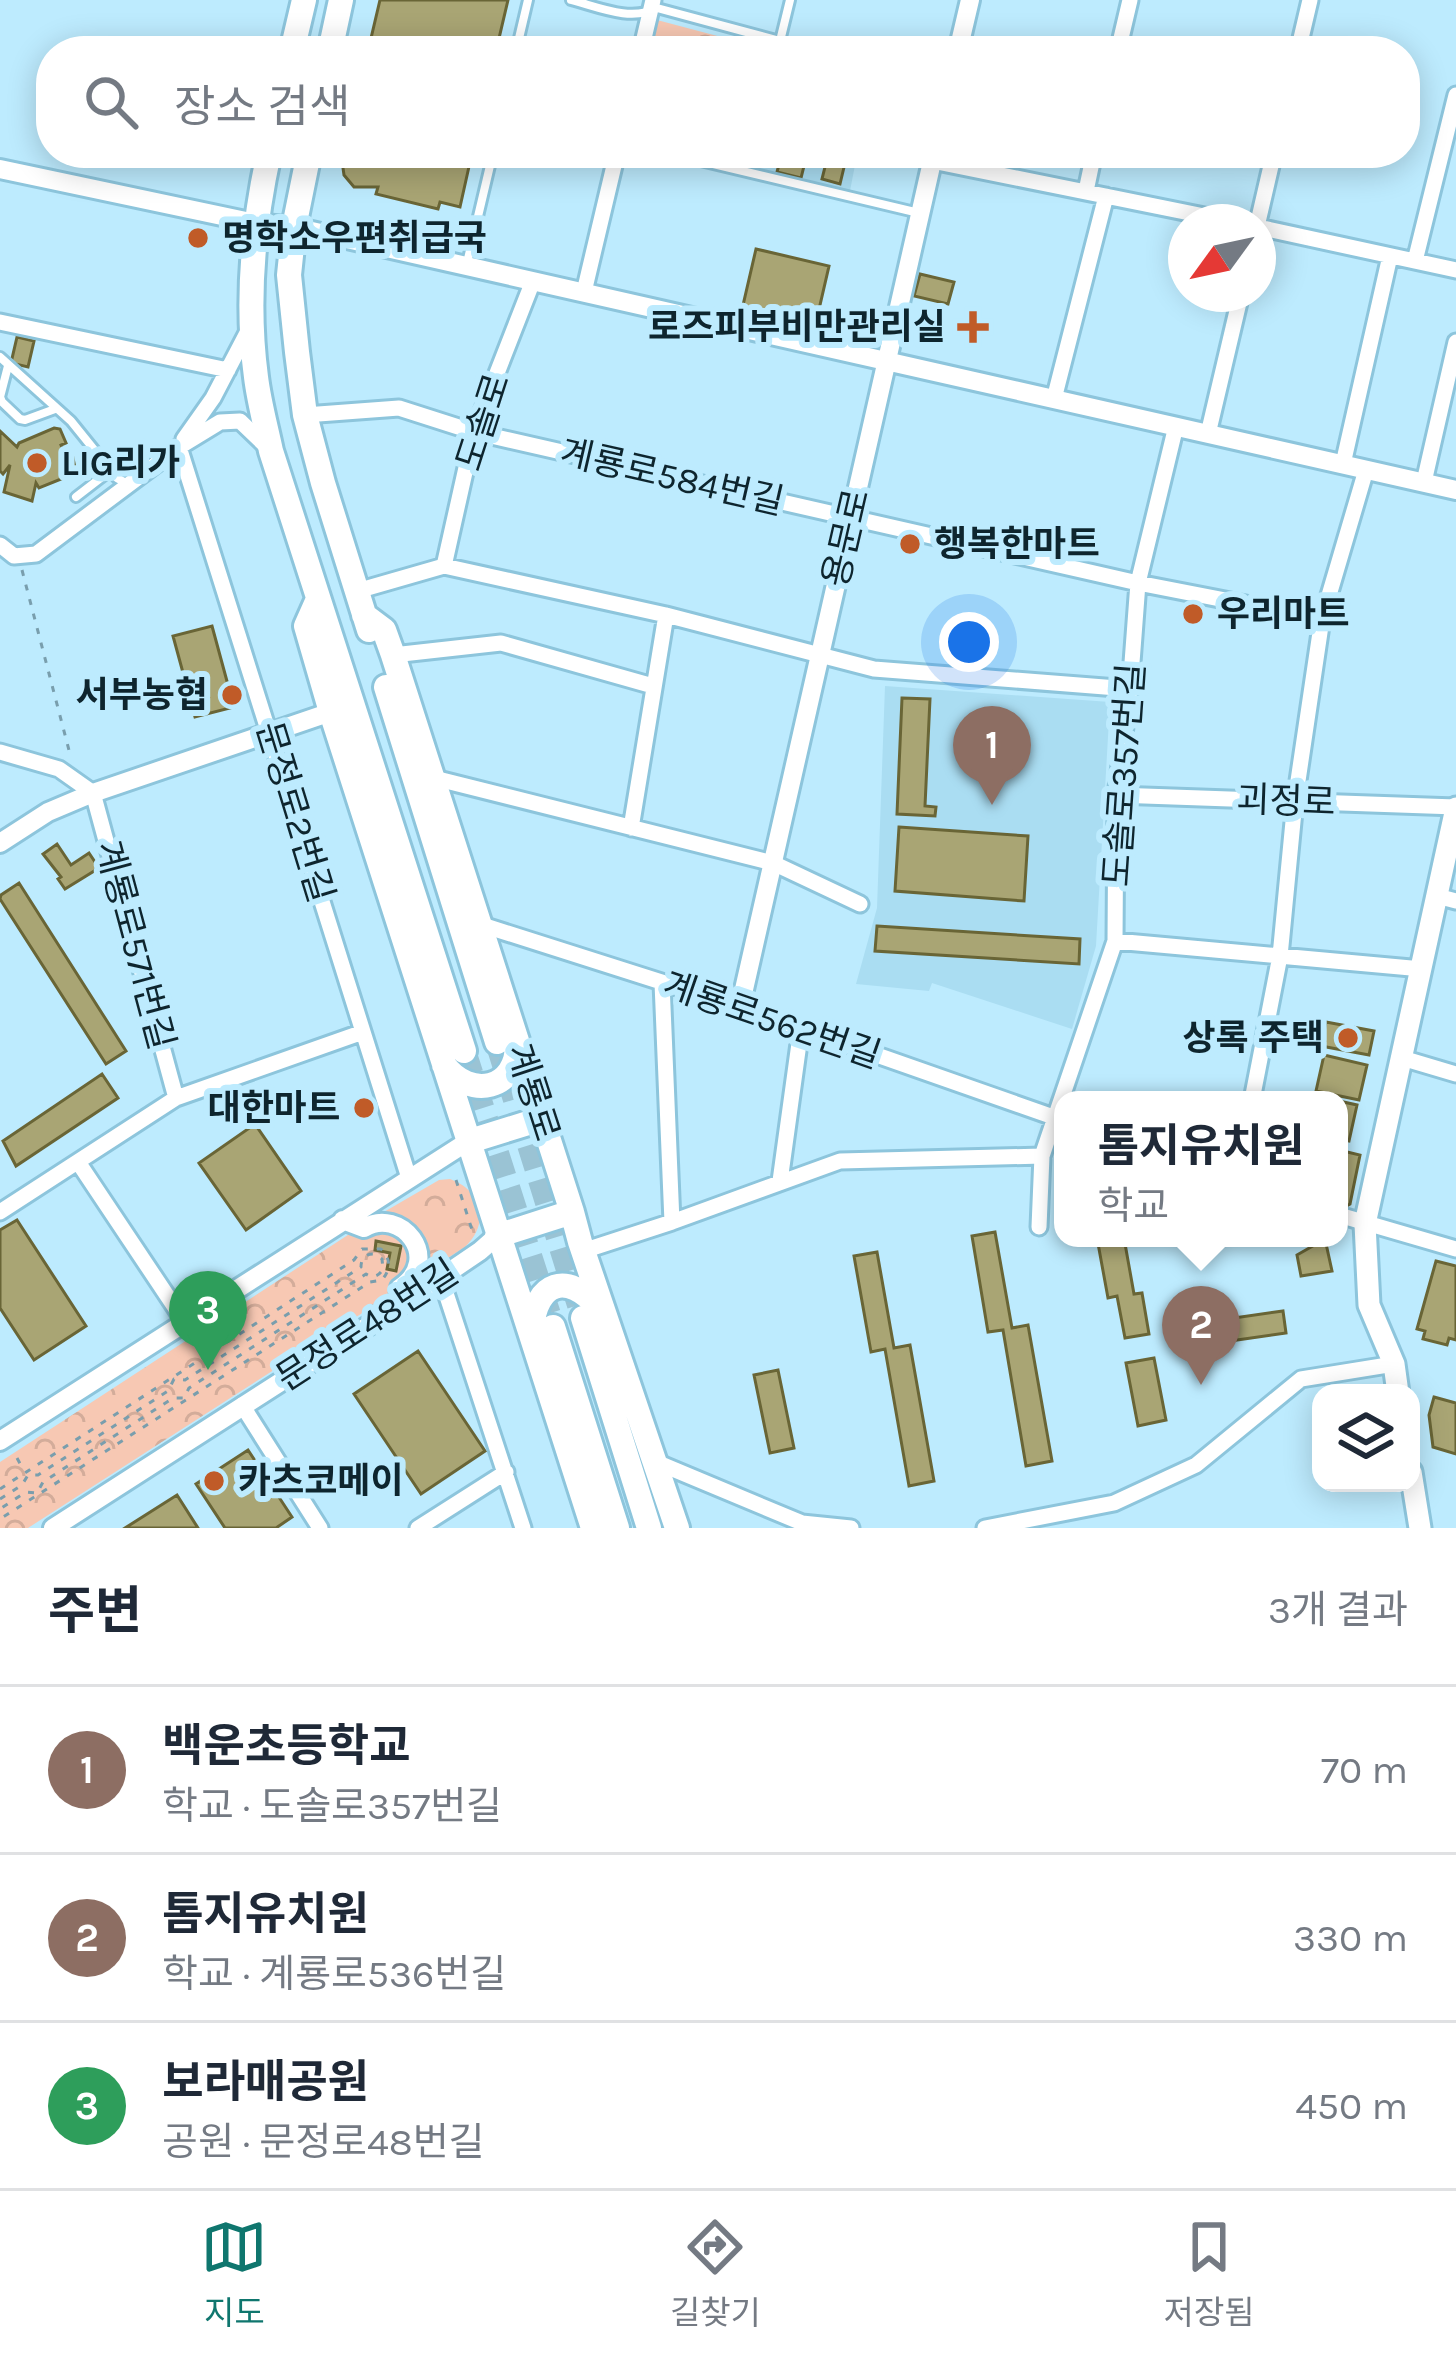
<!DOCTYPE html>
<html lang="ko">
<head>
<meta charset="utf-8">
<style>
	body { margin:0; font-family:Karla,"Noto Sans KR",sans-serif; background:#f6f6f7; color:#1f2937 }
	.controls { position:absolute; right:36px; bottom:36px; display:grid; overflow:hidden; border-radius:24px; box-shadow:0 6px 30px #0003 }
	.controls button { width:108px; height:108px; display:grid; place-items:center; padding:0; border:0; border-bottom:3px solid #e0e1e3; background:#fff; color:#1f2937; font:60px sans-serif }
	.compass { position:absolute; left:1168px; top:204px; width:108px; height:108px; border-radius:50%; background:#fff; box-shadow:0 6px 30px #0003; rotate:237deg }
	.you { position:absolute; left:969px; top:642px; width:42px; height:42px; margin:-30px; border:9px solid #fff; border-radius:50%; background:#1a73e8; box-shadow:0 0 0 18px #1a73e833 }
	.badge { display:grid; place-items:center; width:78px; height:78px; border-radius:50%; background:#0f766e; color:#fff; font-size:39px; font-weight:700 }
	.pin { position:absolute; translate:-50% -99px; filter:drop-shadow(0 3px 6px #0008) }
	.pin::after { content:''; position:absolute; top:63px; width:42px; height:36px; background:inherit; clip-path:polygon(0 0,100% 0,50% 100%) }
	.popup { position:absolute; left:1054px; top:1091px; width:294px; height:156px; box-sizing:border-box; display:grid; place-content:center; border-radius:24px; background:#fff; filter:drop-shadow(0 3px 9px #0005); font-size:39px; white-space:nowrap; color:#747a83 }
	.popup b { font-size:45px; color:#1f2937 }
	.popup::after { content:''; position:absolute; left:50%; top:100%; margin-left:-24px; border:24px solid transparent; border-top-color:#fff }
	.list { margin:0; padding:0; list-style:none }
	h2 { display:flex; justify-content:space-between; align-items:center; height:156px; margin:0; padding:0 48px; font-size:51px }
	h2 small { font-size:39px; font-weight:400; color:#747a83 }
	.list li { display:grid; grid-template-columns:78px 1fr auto; gap:36px; align-items:center; box-sizing:border-box; height:168px; padding:0 48px; border-top:3px solid #e0e1e3 }
	.list b { display:block; font-size:45px; white-space:nowrap }
	.list p { margin:0; font-size:39px; white-space:nowrap; color:#747a83 }
	.list em { font-size:39px; font-style:normal; color:#747a83 }
	.icon { flex:none; width:66px; height:66px; fill:none; stroke:currentColor; stroke-width:2; stroke-linecap:round; stroke-linejoin:round }
	.map { position:relative; flex:none; width:1456px; height:1528px; overflow:hidden }
	.search { position:absolute; background:#fff; box-shadow:0 6px 30px #0003; left:36px; right:36px; top:36px; height:132px; display:flex; align-items:center; gap:30px; box-sizing:border-box; padding:0 42px; border-radius:48px; color:#747a83; font-size:45px }
	.sheet { height:660px; background:#fff }
	nav { display:flex; justify-content:space-around; align-items:center; box-sizing:border-box; height:168px; border-top:3px solid #e0e1e3; background:#fff; font-size:33px; color:#747a83 }
	nav a { display:grid; justify-items:center; gap:6px }
	nav .on { color:#0f766e }
	.map>svg:first-child { display:block }
	.built { fill:#aaddf2 }
	.forest { fill:url(#forest-crowns) }
	.building { fill:#a9a574; stroke:#696536; stroke-width:3 }
	.lines { fill:none; stroke-linecap:round; stroke-linejoin:round }
	.primary-tunnel { stroke:#9ac3d4; stroke-width:24; stroke-dasharray:24 12; stroke-linecap:butt }
	.service-casing { stroke:#8dc5dc; stroke-width:14 }
	.minor-casing { stroke:#8dc5dc; stroke-width:21 }
	.tertiary-casing { stroke:#8dc5dc; stroke-width:24 }
	.secondary-casing { stroke:#8dc5dc; stroke-width:27 }
	.primary-casing { stroke:#8dc5dc; stroke-width:30 }
	.path { stroke:#799ead; stroke-width:3; stroke-dasharray:6 9; stroke-linecap:butt }
	.service { stroke:#fff; stroke-width:8 }
	.minor { stroke:#fff; stroke-width:15 }
	.tertiary { stroke:#fff; stroke-width:18 }
	.secondary { stroke:#fff; stroke-width:21 }
	.primary { stroke:#fff; stroke-width:24 }
	.poi-dot { fill:#c05b28; stroke:#bdebfe; stroke-width:4.5 }
	.labels { text-anchor:middle; dominant-baseline:central; stroke-width:12; stroke-linejoin:round; paint-order:stroke }
	.poi-label { font-size:36px; font-weight:bold; fill:#0e252e; stroke:#bdebfe; text-anchor:start }
	.street-label { font-size:36px; fill:#0e252e; stroke:#bdebfe }
</style>
</head>
<body>
<div class="map">
<svg width="1456" height="1528" viewBox="0 0 1456 1528">
	<defs>
		<pattern id="forest-crowns" width="20" height="18" patternUnits="userSpaceOnUse" patternTransform="scale(3)"><rect width="20" height="18" fill="#f7c8b3"/><path d="M2 6a3 3 0 1 1 6 0M12 15a3 3 0 1 1 6 0" fill="none" stroke="#d3ac9a"/></pattern>
	</defs>
	<rect width="100%" height="100%" fill="#bdebfe"/>
	<path class="built" d="M699,153h108l48,12 -5,26 -152,-34z
		M885,686l225,16 -14,244 -24,83 -140,-46 -3,8 -73,-7 21,-76z"/>
	<path class="forest" d="M657,20l68,18 -3,13h-82l5,-19z
		M450,1179c33,12 40,44 15,68l-437,281h-28v-66l377,-246 62,-36z"/>
	<path class="building" d="M380,0h128l-12,51h-128z
		M350,153h122l-12,54 -20,-5 -2,7 -62,-15 2,-7h-24l-10,-12 -1,-7z
		M782,153l25,1 -6,24 -24,-6z
		M827,159l18,4 -5,21 -18,-5z
		M756,249l73,17 -15,65 -73,-17z
		M920,274l34,8 -6,22 -34,-8z
		M17,337l17,4 -6,26 -17,-4z
		M54,428l6,1 6,14 -5,2 6,16 6,-3 3,15 -37,15 -3,-5 -4,18 -28,-9 6,-27 -7,9 -3,-3v-40l17,16 2,-4z
		M212,626l22,81 -39,10 -22,-81z
		M902,698l28,1 -5,107 11,1 -1,9 -38,-2z
		M899,827l129,9 -4,65 -129,-10z
		M57,844l14,21 18,-12 10,15 -34,21 -7,-10 3,-2 -18,-23z
		M19,883l107,168 -20,13 -106,-165 1,-4z
		M877,926l203,13 -1,25 -204,-13z
		M1326,1022l48,9 -5,24 -48,-9z
		M1324,1055l43,10 -8,35 -43,-9z
		M102,1074l16,24 -102,68 -13,-25z
		M1339,1101l18,4 -8,36 -10,-2z
		M255,1124l46,67 -55,39 -47,-67z
		M1339,1150l21,5 -10,49 -9,5 -2,-1z
		M17,1220l69,106 -52,34 -34,-52v-78z
		M995,1232l17,96 16,-3 24,136 -26,5 -23,-136 -15,2 -16,-96z
		M1097,1238h27l10,56 8,-1 7,41 -24,4 -8,-42 -9,2z
		M1325,1239l7,32 -31,5 -4,-21z
		M376,1241l25,5 -5,25 -9,-2 3,-16 -15,-3z
		M877,1252l17,96 16,-3 24,136 -25,5 -24,-137 -14,3 -17,-96z
		M1436,1261l20,5v74l-7,-2 -2,7 -24,-6 2,-8 -8,-2z
		M1283,1311l3,22 -63,9 -3,-22z
		M418,1351l67,100 -64,43 -67,-100z
		M1154,1358l12,62 -28,6 -12,-63z
		M778,1370l16,78 -24,5 -16,-78z
		M1434,1397l22,6v51l-23,-7 -4,-32z
		M248,1450l44,67 -16,11h-51l-29,-44z
		M177,1495l21,33h-73z"/>
	<g class="lines">
		<path class="primary-tunnel" d="M497,1042l82,263
			M464,1051l89,276"/>
		<defs>
			<path id="service" d="M571,0c27,7 60,22 86,8l160,43
				M780,41l10,-41
				M516,51l12,-51
				M667,153l252,60
				M467,263l26,-110
				M0,357l71,64 46,57 12,7
				M8,366l-8,31 2,5 18,17 5,1 30,-11
				M76,497l35,-27"/>
			<path id="minor" d="M641,51l12,-51
				M1118,51l12,-51
				M1298,51l12,-51
				M932,161l302,61
				M1086,191l8,-38
				M1258,222l16,-69
				M1258,227l198,43
				M1415,261l41,-166
				M584,292l33,-139
				M0,322l228,48
				M1054,399l52,-203
				M305,415l94,-7 75,24 664,151 184,36
				M1208,434l33,-140
				M184,439l29,-41 35,-67
				M179,447l230,731
				M1343,464l47,-208
				M1424,482l32,-140
				M0,545l14,11 22,-2 143,-107 41,-25 20,-1 29,28
				M444,566l30,-134 59,-151
				M357,591l87,-25 222,49 208,54 256,20
				M393,655l108,-12 152,43
				M0,752l59,17 34,24 83,305
				M434,778l339,85 87,41
				M1116,795l340,12
				M631,828l35,-213
				M1437,896l19,5
				M479,924l261,83 322,113
				M1115,941l307,28
				M662,983l10,239
				M1402,1058l54,16
				M1252,1100l28,-144 15,-155 27,-182 44,-149
				M78,1162l106,159
				M780,1181l21,-152
				M0,1212l176,-114 187,-66
				M1339,1215l117,34
				M1039,1227l3,-71 73,-215 1,-146 14,-106 8,-106 38,-157
				M583,1251l89,-29 168,-61 202,-5
				M441,1278l82,250
				M242,1405l78,123
				M656,1462l146,61 49,5
				M418,1528l88,-56
				M985,1528l129,-25 82,-38 105,-86 93,-15"/>
			<path id="tertiary" d="M958,51l12,-51
				M0,169l255,54 39,4 1162,263
				M0,843l48,-31 45,-19 238,-81
				M740,1007l194,-854
				M343,1220l21,8c36,-22 80,30 36,60l-1,18
				M0,1441l467,-299
				M53,1528l346,-222 81,-55 17,-15"/>
			<path id="secondary" d="M1398,1393l-4,-29 -25,-59 -4,-81 91,-416
				M1411,1472l9,56"/>
			<path id="primary" d="M292,51l12,-51
				M330,51l11,-51
				M269,153c-16,73 -23,149 -13,224 3,25 10,50 15,74l193,600
				M309,153l-15,74 -5,48 8,77 8,63 18,68 46,147
				M318,599l-12,27 25,86 262,816
				M364,615l20,15 9,25 179,557 8,30 97,286
				M386,687l111,355
				M444,1065c26,35 74,25 73,-22
				M467,1142l74,-23
				M497,1236l75,-24
				M583,1318l66,210
				M553,1327l64,201
				M532,1328c4,-46 35,-57 66,-21"/>
		</defs>
		<use href="#service" class="service-casing"/>
		<use href="#minor" class="minor-casing"/>
		<use href="#tertiary" class="tertiary-casing"/>
		<use href="#secondary" class="secondary-casing"/>
		<use href="#primary" class="primary-casing"/>
		<path class="path" d="M22,570l49,188
			M456,1180l18,56
			M17,1458l7,13
			M0,1489l354,-229 8,-11h19c10,10 10,20 1,31l-12,2 -370,237
			M0,1499l22,-14 6,-10h10l130,-84 6,-12 11,1 176,-113c0,-8 4,-13 12,-13l9,5 1,10c-4,7 -10,10 -17,5l-177,114 -5,10h-11l-130,84 -6,11 -11,-1 -26,17"/>
		<use href="#service" class="service"/>
		<use href="#minor" class="minor"/>
		<use href="#tertiary" class="tertiary"/>
		<use href="#secondary" class="secondary"/>
		<use href="#primary" class="primary"/>
	</g>
	<g class="poi-dot">
		<circle cx="198" cy="238" r="12"/>
		<path d="M967 309h12v12h12v12h-12v12h-12v-12h-12v-12h12z"/>
		<circle cx="37" cy="463" r="12"/>
		<circle cx="910" cy="544" r="12"/>
		<circle cx="1193" cy="614" r="12"/>
		<circle cx="232" cy="695" r="12"/>
		<circle cx="1348" cy="1038" r="12"/>
		<circle cx="364" cy="1108" r="12"/>
		<circle cx="214" cy="1481" r="12"/>
	</g>
	<g class="labels">
		<g class="poi-label">
			<text x="222" y="238">명학소우편취급국</text>
			<text x="946" y="327" text-anchor="end">로즈피부비만관리실</text>
			<text x="61" y="463">LIG리가</text>
			<text x="934" y="544">행복한마트</text>
			<text x="1217" y="614">우리마트</text>
			<text x="208" y="695" text-anchor="end">서부농협</text>
			<text x="1324" y="1038" text-anchor="end">상록 주택</text>
			<text x="340" y="1108" text-anchor="end">대한마트</text>
			<text x="238" y="1481">카츠코메이</text>
		</g>
		<g class="street-label">
			<text transform="translate(483 422) rotate(-72)">도솔로</text>
			<text transform="translate(672 477) rotate(13)">계룡로584번길</text>
			<text transform="translate(846 538) rotate(-77)">용문로</text>
			<text transform="translate(1124 775) rotate(-86)">도솔로357번길</text>
			<text transform="translate(1286 801) rotate(2)">괴정로</text>
			<text transform="translate(295 812) rotate(73)">문정로2번길</text>
			<text transform="translate(135 945) rotate(75)">계룡로571번길</text>
			<text transform="translate(772 1020) rotate(19)">계룡로562번길</text>
			<text transform="translate(533 1092) rotate(72)">계룡로</text>
			<text transform="translate(367 1325) rotate(-33)">문정로48번길</text>
		</g>
	</g>
</svg>
<div class="controls">
<button><svg class="icon" aria-label="layers" viewBox="0 0 24 24"><path d="M12 4l9 5-9 5-9-5zM3 14l9 5 9-5"/></svg></button>
</div>
<svg class="compass" viewBox="-18 -18 36 36"><path d="M0-13l5 13h-10z" fill="#e53935"/><path d="M0 13l5-13h-10z" fill="#747a83"/></svg>
<div class="you"></div>
<div class="pin badge" style="left:992px;top:805px;background:#8d6e63">1</div>
<div class="pin badge" style="left:1201px;top:1385px;background:#8d6e63">2</div>
<div class="popup"><b>톰지유치원</b>학교</div>
<div class="pin badge" style="left:208px;top:1370px;background:#2e9e5b">3</div>
<div class="search"><svg class="icon" aria-label="search" viewBox="0 0 24 24"><circle cx="10" cy="10" r="6"/><path d="M15 15l6 6"/></svg>장소 검색</div>
</div>
<section class="sheet">
<h2>주변<small>3개 결과</small></h2>
<ul class="list">
<li><span class="badge" style="background:#8d6e63">1</span><div><b>백운초등학교</b><p>학교 · 도솔로357번길</p></div><em>70 m</em></li>
<li><span class="badge" style="background:#8d6e63">2</span><div><b>톰지유치원</b><p>학교 · 계룡로536번길</p></div><em>330 m</em></li>
<li><span class="badge" style="background:#2e9e5b">3</span><div><b>보라매공원</b><p>공원 · 문정로48번길</p></div><em>450 m</em></li>
</ul>
</section>
<nav>
<a class="on"><svg class="icon" aria-label="map" viewBox="0 0 24 24"><path d="M3 6l6-2 6 2 6-2v14l-6 2-6-2-6 2zM9 4v14M15 6v14"/></svg>지도</a>
<a><svg class="icon" aria-label="directions" viewBox="0 0 24 24"><path d="M12 3l9 9-9 9-9-9zM9 14v-3h6M13 9l2 2-2 2"/></svg>길찾기</a>
<a><svg class="icon" aria-label="saved" viewBox="0 0 24 24"><path d="M7 4h10v16l-5-4-5 4z"/></svg>저장됨</a>
</nav>
</body>
</html>
